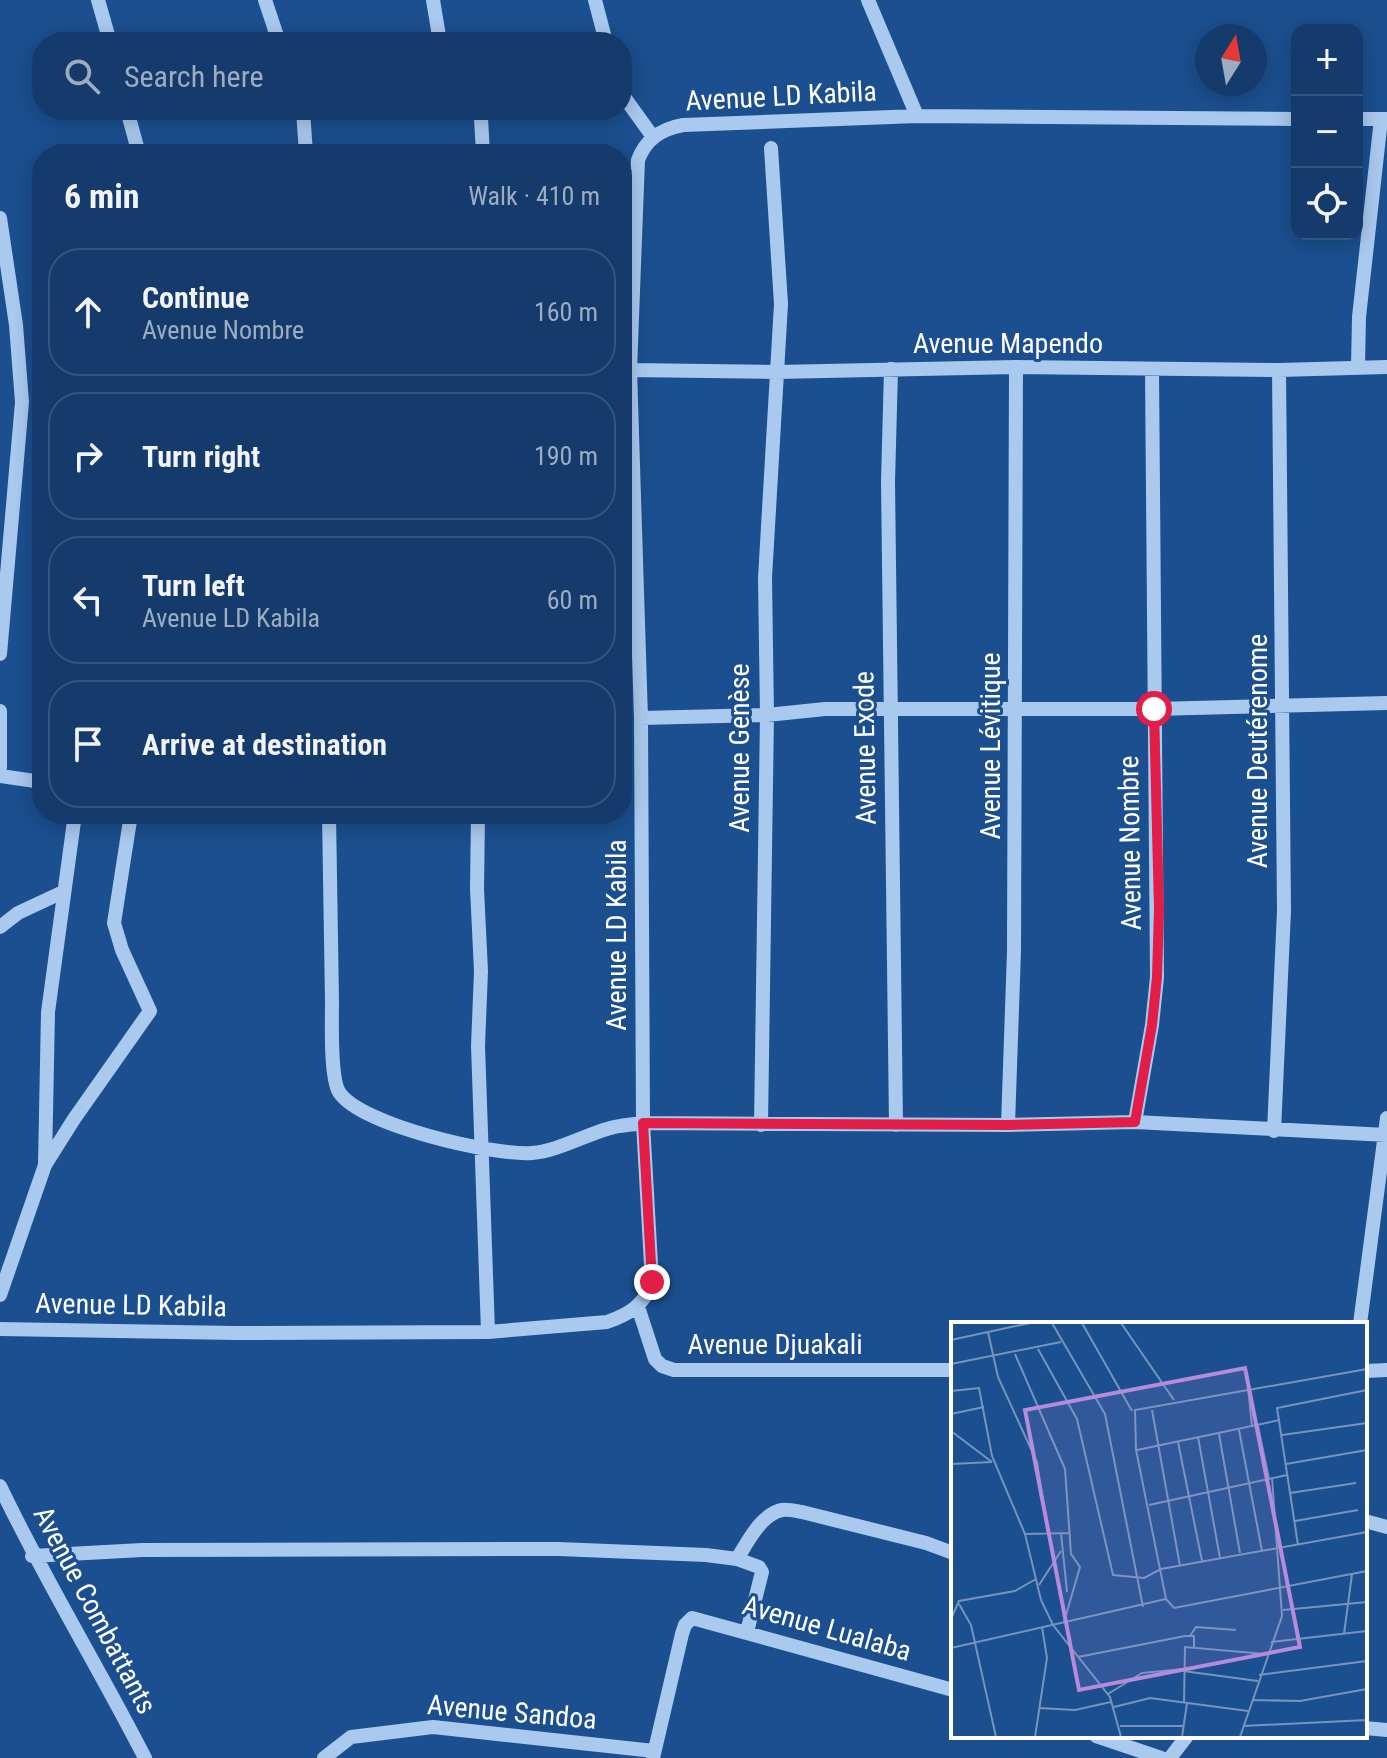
<!DOCTYPE html>
<html lang="en">
<head>
<meta charset="utf-8">
<style>
	body { margin:0; font-family:"Roboto Condensed",sans-serif; background:#214673; color:#f1f3f6 }
	.controls { position:absolute; right:24px; top:24px; display:grid; overflow:hidden; border-radius:16px; box-shadow:0 4px 20px #0003 }
	.controls button { width:72px; height:72px; display:grid; place-items:center; padding:0; border:0; border-bottom:2px solid #33557e; background:#143b6b; color:#f1f3f6; font:40px sans-serif }
	.compass { position:absolute; left:1195px; top:24px; width:72px; height:72px; border-radius:50%; background:#143b6b; box-shadow:0 4px 20px #0003; rotate:11deg }
	.stop { position:absolute; width:24px; height:24px; margin:-18px; border:6px solid #e11d48; border-radius:50%; background:#fff }
	.stop.end { background:#e11d48; border-color:#fff; box-shadow:0 2px 8px #0008 }
	.list { margin:0; padding:0; list-style:none }
	h2 { display:flex; justify-content:space-between; align-items:center; height:104px; margin:0; padding:0 32px; font-size:34px }
	h2 small { font-size:26px; font-weight:400; color:#9dadc1 }
	.list li { display:grid; grid-template-columns:52px 1fr auto; gap:24px; align-items:center; box-sizing:border-box; height:128px; margin:0 16px 16px; padding:0 16px; border:2px solid #33557e; border-radius:32px }
	.list b { display:block; font-size:30px; white-space:nowrap }
	.list p { margin:0; font-size:26px; white-space:nowrap; color:#9dadc1 }
	.list em { font-size:26px; font-style:normal; color:#9dadc1 }
	.icon { flex:none; width:44px; height:44px; fill:none; stroke:currentColor; stroke-width:2; stroke-linecap:round; stroke-linejoin:round }
	.map { position:relative; flex:none; width:1387px; height:1758px; overflow:hidden }
	.search { position:absolute; background:#143b6b; box-shadow:0 4px 20px #0003; left:32px; top:32px; width:600px; height:88px; display:flex; align-items:center; gap:20px; box-sizing:border-box; padding:0 28px; border-radius:32px; color:#9dadc1; font-size:30px }
	.panel { position:absolute; background:#143b6b; box-shadow:0 4px 20px #0003; left:32px; top:144px; width:600px; height:680px; border-radius:32px }
	.map>svg:first-child { display:block }
	.lines { fill:none; stroke-linecap:round; stroke-linejoin:round }
	.minor { stroke:#a9c9ee; stroke-width:14 }
	.route { stroke:#e11d48; stroke-width:10 }
	.labels { text-anchor:middle; dominant-baseline:central; stroke-width:6; stroke-linejoin:round; paint-order:stroke }
	.street-label { font-size:28px; fill:#fff; stroke:#1b4f8f }
	.inset-road { fill:none; stroke:#7695bc; stroke-width:2 }
	.view { fill:#b68bdc; fill-opacity:0.15; stroke:#b68bdc; stroke-width:4 }
	.inset-edge { fill:none; stroke:#fff; stroke-width:4 }
</style>
</head>
<body>
<div class="map">
<svg width="1387" height="1758" viewBox="0 0 1387 1758">
	<rect width="100%" height="100%" fill="#1b4f8f"/>
	<g class="lines">
		<path class="minor" d="M98,0l12,42
			M265,0l14,42
			M433,0l7,42
			M595,0l11,42
			M868,0l49,116
			M622,94l31,43
			M127,110l12,44
			M303,110l3,44
			M477,110l4,8 2,36
			M1357,119h30
			M0,218l16,107 6,77 -22,252
			M1358,367l1,-50 22,-198
			M891,369l-3,113 8,643
			M630,370l147,2 239,-5 263,3 108,-3
			M0,711v57
			M641,718l126,-3 58,-6h329l233,-6
			M0,776l42,6
			M329,814c1,63 2,125 3,188 0,19 -2,75 7,90 21,33 155,64 193,61 25,-2 51,-17 75,-24 11,-4 24,-4 36,-6l365,2 127,-3 252,13
			M478,814l-1,75 4,82 -3,75 10,286
			M0,927l18,-14 45,-21
			M1135,1122l17,-97 5,-48 -5,-607
			M761,1125l6,-410 -2,-137 16,-274 -10,-156
			M1008,1125l6,-174 2,-584
			M1274,1131l10,-220 -5,-541
			M45,1164l3,-152 27,-198
			M0,1295l45,-130 29,-46 76,-108 -28,-61 -8,-27 17,-109
			M638,1307l17,52 7,7 12,4h279
			M1360,1324l27,-206
			M0,1329l235,4 253,-1 119,-10c23,-8 37,-17 45,-40l-9,-159 -2,-405 -11,-348 8,-210c8,-21 23,-31 45,-35l234,-9 380,3
			M1365,1371l22,-1
			M0,1486c44,93 98,180 145,272
			M1365,1521l22,6
			M32,1556l110,-6 417,-1 147,6 31,4 22,8 3,5 -15,60
			M737,1559c10,-16 24,-45 45,-49 6,-1 14,1 20,2l124,31 27,10
			M1365,1728l22,2
			M1096,1736l65,22
			M324,1758l27,-21 82,-10 221,24
			M653,1758l29,-124 3,-9 7,-7 261,72
			M1170,1758l17,-22"/>
	</g>
	<g class="lines">
		<path class="route" d="M652,1282l-9,-159 365,2 127,-3 17,-97 5,-48 2,-68 -5,-200"/>
	</g>
	<g class="labels">
		<g class="street-label">
			<text transform="translate(781 96) rotate(-3)">Avenue LD Kabila</text>
			<text x="1008" y="343">Avenue Mapendo</text>
			<text transform="translate(990 746) rotate(-90)">Avenue Lévitique</text>
			<text transform="translate(739 748) rotate(-90)">Avenue Genèse</text>
			<text transform="translate(865 748) rotate(-91)">Avenue Exode</text>
			<text transform="translate(1257 751) rotate(-90)">Avenue Deutérenome</text>
			<text transform="translate(1130 843) rotate(-91)">Avenue Nombre</text>
			<text transform="translate(616 935) rotate(-90)">Avenue LD Kabila</text>
			<text transform="translate(131 1305) rotate(1)">Avenue LD Kabila</text>
			<text x="775" y="1344">Avenue Djuakali</text>
			<text transform="translate(95 1610) rotate(62)">Avenue Combattants</text>
			<text transform="translate(827 1628) rotate(16)">Avenue Lualaba</text>
			<text transform="translate(512 1712) rotate(5)">Avenue Sandoa</text>
		</g>
	</g>
	<g transform="translate(951 1322)">
		<rect width="416" height="416" fill="#1b4f8f"/>
		<path class="inset-road" d="M101,1l53,91 38,193M131,1l50,88M170,1l53,77M37,10l10,45 39,85 11,72M0,18l79,-17M87,27l39,70 36,156 31,3 17,-9 206,-37M64,32l50,115 6,85 9,13 -16,55M0,42l110,-22M297,65l4,40M0,69l28,-3 13,68 33,78 16,66 12,25 57,72 11,40M201,88l28,156M0,92l33,-7M307,104l11,53M288,108l23,121M0,109l41,31M268,112l21,119M331,113l85,-12M247,115l22,121M227,120l24,119M186,128l143,-30M0,142l41,-2M335,142l81,-14M339,171l66,-10M198,183l138,-30M344,199l63,-11M110,211l6,59M74,212l45,-1M347,223l-21,-137 90,-18M88,263l22,-34M215,277l8,9 193,-37M8,282l12,21 25,112M332,288l84,-8M0,297l8,-18 56,-10 21,-12M393,312l8,-60M239,314l6,-9 40,3M320,320l96,-11M0,326l215,-49 -30,-149 -1,-40 232,-41M127,335l107,-21h9v11M232,349l75,10M308,353l108,-14M157,372l34,-21 41,-4M301,378l48,1 67,-12M233,381l1,-56 80,7M163,385l36,-9 98,13M88,386l36,2 36,-8M169,404h63M292,404l124,-6M84,415l12,-79 -5,-31M231,415l5,-34M289,415l42,-121 -10,-138"/>
		<path class="view" d="M294,46l55,279 -221,43 -54,-280z"/>
		<rect width="416" height="416" class="inset-edge"/>
	</g>
</svg>
<div class="controls">
<button>+</button>
<button>−</button>
<button><svg class="icon" aria-label="locate" viewBox="0 0 24 24"><circle cx="12" cy="12" r="6"/><path d="M12 2v4M12 18v4M2 12h4M18 12h4"/></svg></button>
</div>
<svg class="compass" viewBox="-18 -18 36 36"><path d="M0-13l5 13h-10z" fill="#e53935"/><path d="M0 13l5-13h-10z" fill="#9dadc1"/></svg>
<div class="stop" style="left:1154px;top:709px"></div>
<div class="stop end" style="left:652px;top:1282px"></div>
<div class="search"><svg class="icon" aria-label="search" viewBox="0 0 24 24"><circle cx="10" cy="10" r="6"/><path d="M15 15l6 6"/></svg>Search here</div>
<section class="panel">
<h2>6 min<small>Walk · 410 m</small></h2>
<ul class="list">
<li><svg class="icon" aria-label="ahead" viewBox="0 0 24 24"><path d="M12 20V5M6 11l6-6 6 6"/></svg><div><b>Continue</b><p>Avenue Nombre</p></div><em>160 m</em></li>
<li><svg class="icon" aria-label="right" viewBox="0 0 24 24"><path d="M7 20v-9h11M14 6l5 5-5 5"/></svg><div><b>Turn right</b></div><em>190 m</em></li>
<li><svg class="icon" aria-label="left" viewBox="0 0 24 24"><path d="M17 20v-9H6M10 6l-5 5 5 5"/></svg><div><b>Turn left</b><p>Avenue LD Kabila</p></div><em>60 m</em></li>
<li><svg class="icon" aria-label="arrive" viewBox="0 0 24 24"><path d="M6 21V4h12l-3 4 3 4H6"/></svg><div><b>Arrive at destination</b></div></li>
</ul>
</section>
</div>
</body>
</html>
